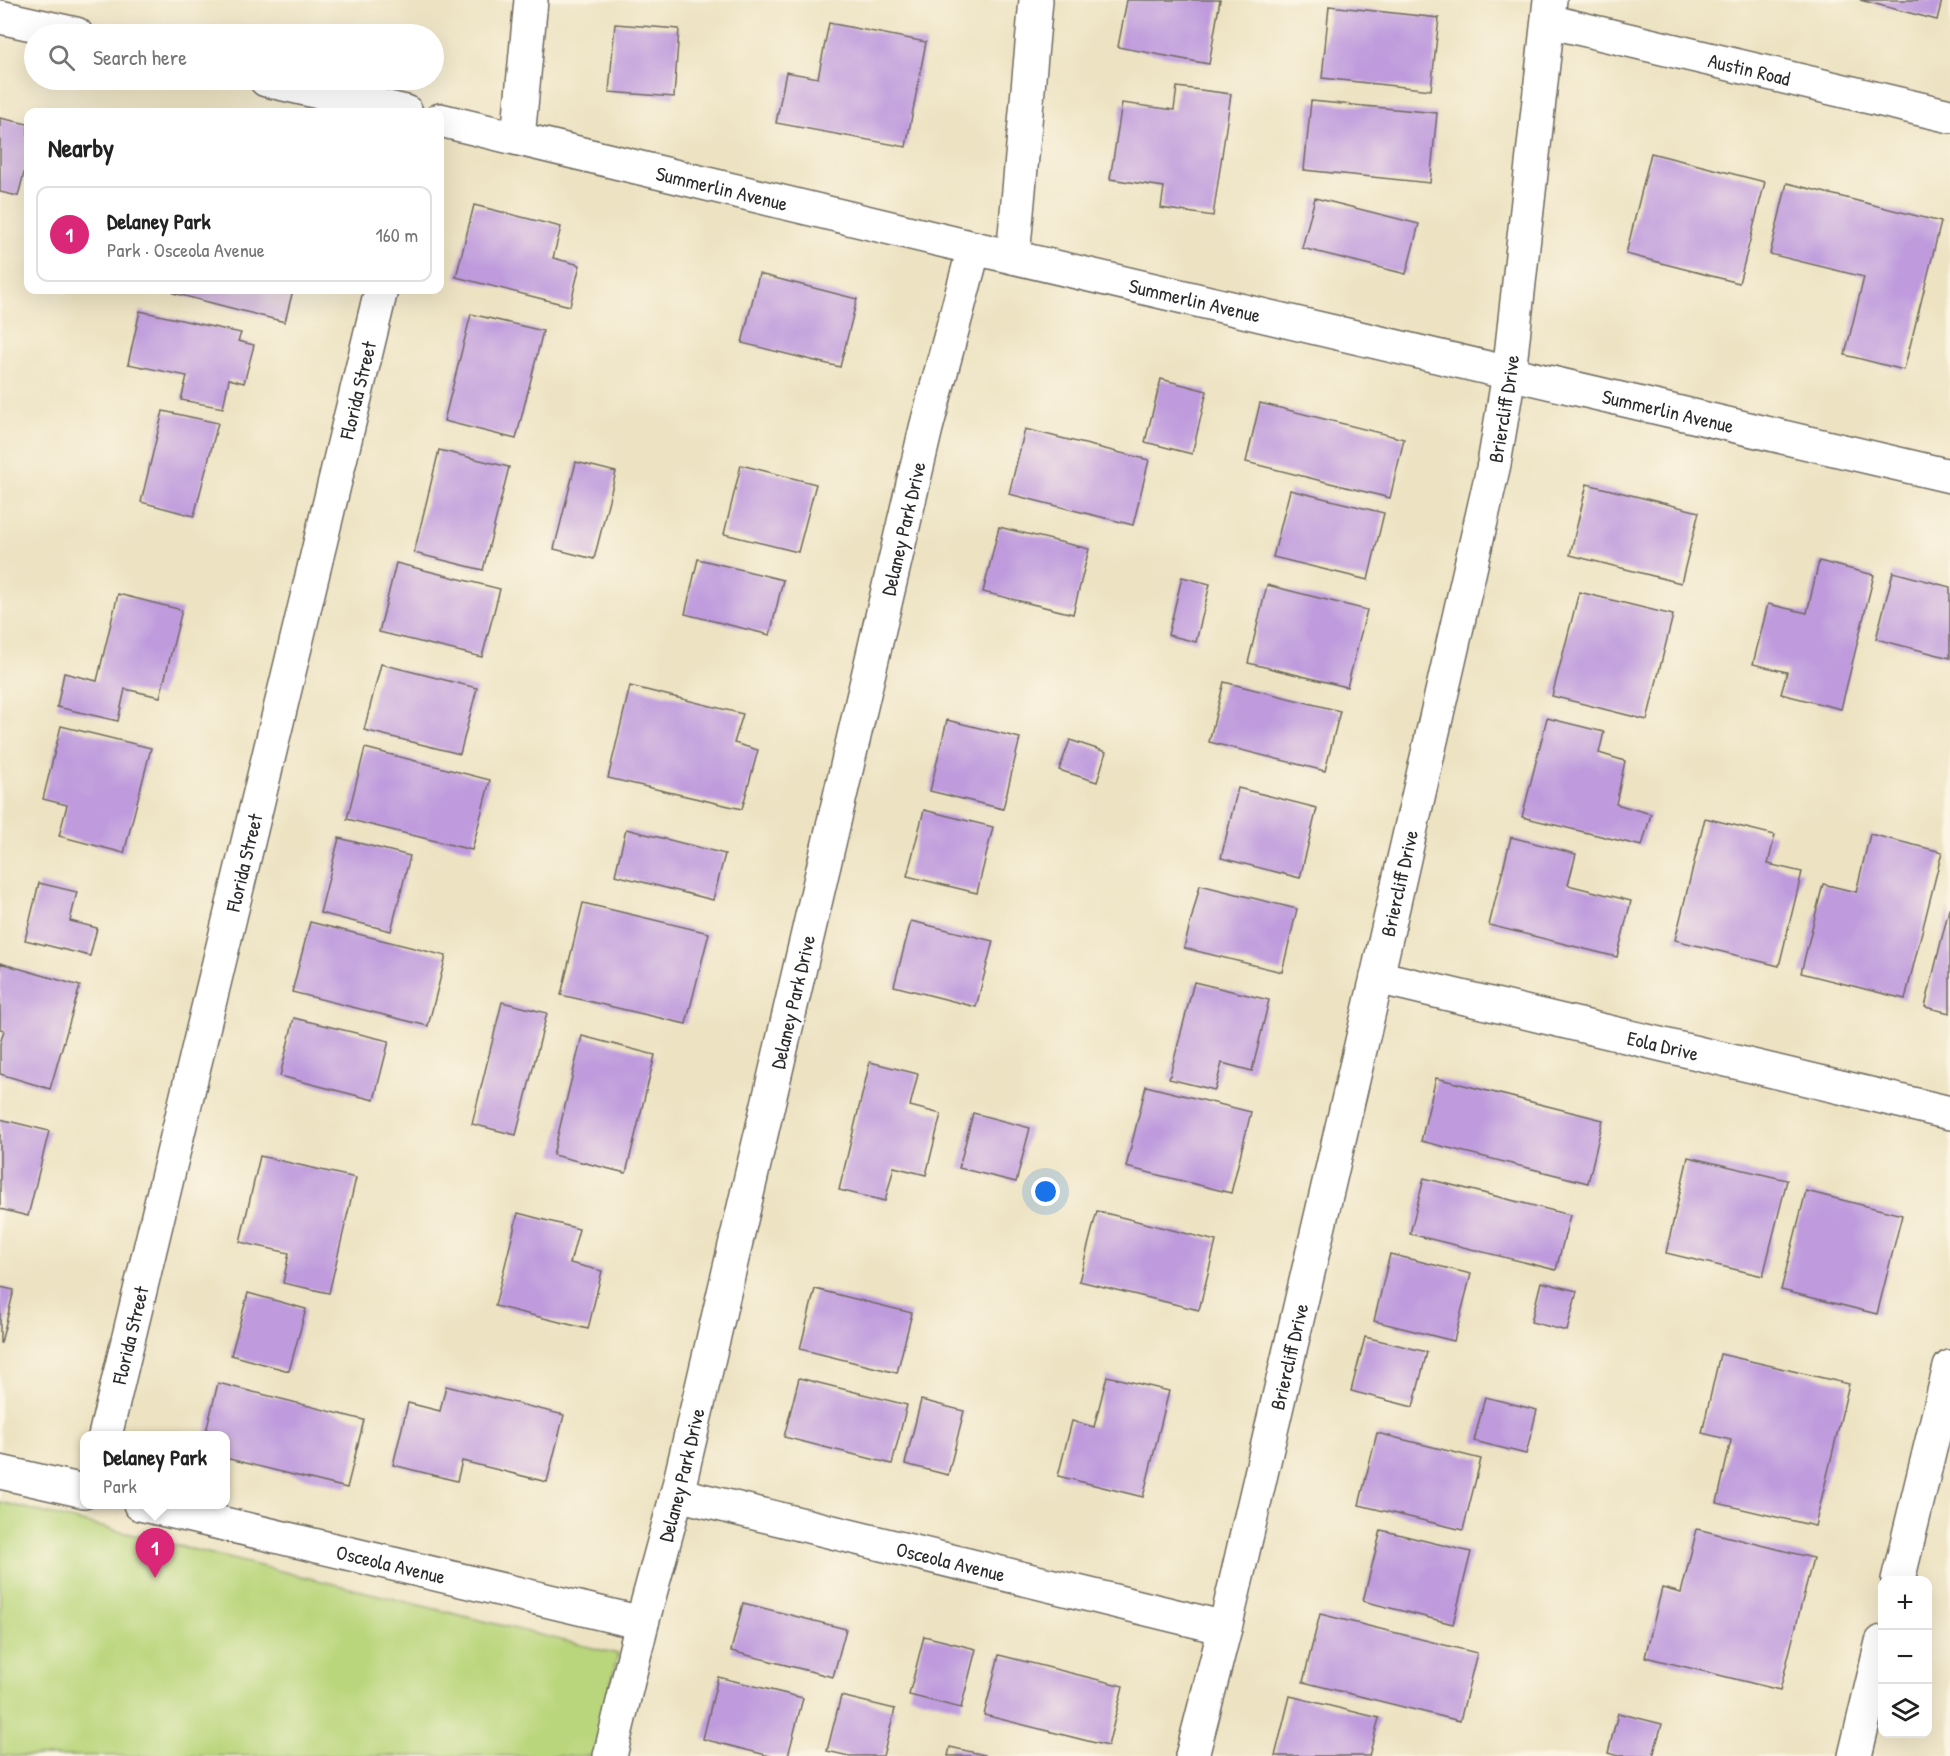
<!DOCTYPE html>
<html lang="en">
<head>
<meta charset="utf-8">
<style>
	body { margin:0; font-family:"Patrick Hand",sans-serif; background:#f2f2f2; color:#222 }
	.controls { position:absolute; right:18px; bottom:18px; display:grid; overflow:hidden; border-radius:12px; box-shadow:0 6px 24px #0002 }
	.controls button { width:54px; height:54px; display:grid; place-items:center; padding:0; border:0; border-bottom:2px solid #e0e0e0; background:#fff; color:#222; font:30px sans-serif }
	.you { position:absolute; left:1046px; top:1192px; width:21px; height:21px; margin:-15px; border:4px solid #fff; border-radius:50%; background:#1a73e8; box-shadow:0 0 0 9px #1a73e833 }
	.badge { display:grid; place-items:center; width:39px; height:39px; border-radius:50%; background:#db2777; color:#fff; font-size:20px; font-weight:700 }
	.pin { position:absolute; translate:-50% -50px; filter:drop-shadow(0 2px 3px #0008) }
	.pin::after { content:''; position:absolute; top:32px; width:21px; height:18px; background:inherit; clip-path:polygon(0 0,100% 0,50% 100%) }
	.popup { position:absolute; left:80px; top:1431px; width:150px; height:78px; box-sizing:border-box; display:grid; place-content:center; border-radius:12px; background:#fff; filter:drop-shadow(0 2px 4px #0005); font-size:20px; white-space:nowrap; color:#767676 }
	.popup b { font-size:22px; color:#222 }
	.popup::after { content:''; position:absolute; left:50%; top:100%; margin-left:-12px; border:12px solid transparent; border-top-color:#fff }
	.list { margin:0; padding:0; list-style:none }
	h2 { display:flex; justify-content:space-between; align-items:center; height:78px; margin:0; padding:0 24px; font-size:26px }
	h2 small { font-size:20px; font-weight:400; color:#767676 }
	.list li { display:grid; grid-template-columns:39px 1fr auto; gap:18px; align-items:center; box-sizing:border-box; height:96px; margin:0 12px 12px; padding:0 12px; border:2px solid #e0e0e0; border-radius:12px }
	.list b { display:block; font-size:22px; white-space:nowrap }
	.list p { margin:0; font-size:20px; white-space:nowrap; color:#767676 }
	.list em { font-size:20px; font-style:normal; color:#767676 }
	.icon { flex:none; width:33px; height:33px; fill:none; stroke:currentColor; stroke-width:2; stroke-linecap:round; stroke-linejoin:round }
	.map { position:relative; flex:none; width:1950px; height:1756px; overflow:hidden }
	.search { position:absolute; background:#fff; box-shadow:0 6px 24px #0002; left:24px; top:24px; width:420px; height:66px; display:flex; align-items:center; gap:15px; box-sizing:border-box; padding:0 21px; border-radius:33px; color:#767676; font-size:22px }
	.panel { position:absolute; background:#fff; box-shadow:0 6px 24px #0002; left:24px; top:108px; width:420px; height:186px; border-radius:12px }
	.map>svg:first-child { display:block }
	.green { fill:#bad67b; stroke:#728053; stroke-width:1.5 }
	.building { fill:#bf9bdd }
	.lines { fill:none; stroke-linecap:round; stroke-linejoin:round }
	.street-casing { stroke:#6f6b60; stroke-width:36 }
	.secondary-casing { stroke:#6f6b60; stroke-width:36 }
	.street { stroke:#fff; stroke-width:33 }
	.secondary { stroke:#fff; stroke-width:33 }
	.labels { text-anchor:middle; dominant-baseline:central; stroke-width:4.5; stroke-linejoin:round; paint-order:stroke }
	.street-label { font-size:20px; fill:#2b2b2b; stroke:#fcf5e5 }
</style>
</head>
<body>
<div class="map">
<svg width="1950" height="1756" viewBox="0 0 1950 1756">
	<rect width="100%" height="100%" fill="#fcf5e5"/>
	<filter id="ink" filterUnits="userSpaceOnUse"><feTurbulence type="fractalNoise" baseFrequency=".0167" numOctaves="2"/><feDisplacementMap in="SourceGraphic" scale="12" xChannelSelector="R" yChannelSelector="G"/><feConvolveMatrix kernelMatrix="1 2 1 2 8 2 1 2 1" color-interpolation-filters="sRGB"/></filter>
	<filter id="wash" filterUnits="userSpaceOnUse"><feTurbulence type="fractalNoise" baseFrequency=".008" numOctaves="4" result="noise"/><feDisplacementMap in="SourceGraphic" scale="24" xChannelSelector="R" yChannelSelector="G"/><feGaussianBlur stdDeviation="1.35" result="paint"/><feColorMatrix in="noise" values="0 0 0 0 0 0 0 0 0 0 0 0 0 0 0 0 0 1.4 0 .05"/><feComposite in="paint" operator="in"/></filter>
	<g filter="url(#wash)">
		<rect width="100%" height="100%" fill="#ede3c3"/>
		<path class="green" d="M0,1502l618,152 -24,102h-594z"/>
		<g id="blocks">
			<path class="building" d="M1127,0h93l-11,64 -91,-17z
				M1860,0h82l-5,20z
				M1329,6l110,12 -8,72 -109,-12z
				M829,23l97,19 -20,105 -130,-24 10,-51 32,6z
				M615,24l64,5 -5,68 -65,-5z
				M1177,87l54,7 -18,122 -52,-8 3,-21 -54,-8 12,-76 52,7z
				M1311,101l126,12 -7,70 -126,-13z
				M0,118l28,6v34l-10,38 -18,-4z
				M1651,153l114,29 -26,101 -113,-29z
				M1787,183l154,39 -37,148 -59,-15 19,-78 -94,-23z
				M1315,198l104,26 -13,50 -104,-26z
				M474,205l87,22 -8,31 27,7 -10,41 -114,-29z
				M759,274l98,25 -17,68 -98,-24z
				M174,290h119l-8,32 -112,-29z
				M140,311l101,22 -3,8 16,4 -10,38 -15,-4 -6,29 -42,-8 6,-24 -59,-12z
				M471,314l72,17 -27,108 -72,-18z
				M1161,379l46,12 -15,63 -47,-12z
				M1260,403l144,36 -14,59 -144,-36z
				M163,411l55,12 -24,93 -53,-14z
				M1025,429l124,31 -16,65 -124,-31z
				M439,450l70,17 -26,103 -69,-17z
				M576,462l40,10 -22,87 -40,-10z
				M741,465l75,19 -18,68 -74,-18z
				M1587,484l112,28 -18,71 -111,-28z
				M1290,490l94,23 -16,67 -95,-23z
				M999,527l90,22 -16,65 -90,-22z
				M698,559l85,21 -13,55 -85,-21z
				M1819,561l55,14 -33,134 -60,-15 6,-22 -34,-8 15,-60 39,9z
				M396,563l104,26 -18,68 -103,-25z
				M1893,572l57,15v71l-74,-19z
				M1182,577l28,7 -14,58 -28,-7z
				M1267,585l100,25 -20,77 -99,-24z
				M1579,592l94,23 -26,105 -95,-24z
				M118,594l64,16 -22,87 -35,-8 -7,32 -61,-14 7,-34 33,8z
				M381,664l96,24 -17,66 -96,-24z
				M1224,682l116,29 -15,60 -116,-29z
				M630,686l113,28 -9,29 24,7 -16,59 -134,-31z
				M1547,718l57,14 -5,21 26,8 -9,43 35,10 -9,32 -120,-29z
				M947,720l73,18 -17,71 -73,-18z
				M61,726l90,22 -27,105 -65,-17 8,-31 -24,-6z
				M1070,740l36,12 -9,30 -38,-12z
				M365,748l125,32 -18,70 -125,-31z
				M1238,788l79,20 -17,70 -79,-20z
				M924,810l69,17 -16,66 -70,-17z
				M1705,818l70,17 -7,29 34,8 -23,94 -104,-26z
				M626,829l99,25 -12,46 -98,-25z
				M1870,834l72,18 -37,147 -104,-26 22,-89 33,8z
				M1511,837l65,17 -8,31 63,16 -14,56 -128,-32z
				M339,838l71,18 -19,75 -71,-18z
				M39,883l38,9 -7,29 27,7 -7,28 -65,-16z
				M1200,885l97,24 -15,63 -98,-24z
				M583,903l126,30 -23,91 -125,-29z
				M1949,909h1v104l-25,-6z
				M911,921l82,20 -17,66 -82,-21z
				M310,922l136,34 -18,70 -136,-34z
				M0,963l80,23 -30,103 -50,-15v-30l4,-14 -4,-1z
				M1194,982l75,18 -17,71 -30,-8 -7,27 -46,-11z
				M502,1002l45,11 -31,122 -44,-11z
				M294,1018l95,23 -15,59 -94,-24z
				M582,1036l73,19 -29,118 -73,-18z
				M870,1062l48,12 -8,32 31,8 -15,61 -32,-8 -9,34 -46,-11z
				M1436,1078l167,42 -15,63 -167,-42z
				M1146,1086l105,26 -20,81 -105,-26z
				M973,1113l57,15 -14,54 -57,-14z
				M0,1119l49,12 -21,85 -28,-7z
				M260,1156l96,22 -27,115 -46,-10 6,-30 -49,-11z
				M1688,1157l99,23 -24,96 -97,-23z
				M1424,1178l146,37 -14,55 -146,-36z
				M1806,1191l96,24 -25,99 -96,-24z
				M1097,1211l119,30 -17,69 -120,-29z
				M518,1213l61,16 -9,34 32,8 -14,58 -93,-23z
				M1390,1254l81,20 -17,67 -80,-20z
				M1541,1282l36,9 -10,40 -36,-9z
				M0,1287l14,3 -13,53h-1z
				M815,1289l97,24 -15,60 -97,-24z
				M248,1293l58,16 -17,62 -58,-16z
				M1365,1337l62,15 -14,55 -62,-16z
				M1720,1354l129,30 -34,142 -98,-23 14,-63 -29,-7z
				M1107,1376l62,15 -26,106 -85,-21 14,-55 22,6z
				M799,1378l108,27 -15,59 -108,-27z
				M218,1383l146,37 -17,68 -122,-30v-22h-20z
				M446,1386l118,29 -17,67 -85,-21 -5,20 -64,-16 15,-62 32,8z
				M1485,1397l52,13 -11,44 -52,-13z
				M921,1400l43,11 -16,64 -43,-11z
				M1377,1433l104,26 -18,71 -104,-25z
				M1697,1529l116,29 -33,132 -135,-33 17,-69 19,5z
				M1381,1530l90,22 -18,72 -90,-23z
				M743,1603l103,26 -13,48 -102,-26z
				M1320,1614l157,39 -17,68 -157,-39z
				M924,1636l52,13 -15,59 -52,-13z
				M999,1655l124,31 -15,60 -124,-31z
				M718,1677l85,21 -15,58h-18l-67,-17z
				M841,1696l54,13 -12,47h-34l-22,-5z
				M1290,1696l89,22 -10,38h-94z
				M1618,1713l44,11 -9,32h-35l-10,-3z
				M950,1747l35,8v1h-37z"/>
		</g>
	</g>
	<g filter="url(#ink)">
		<use href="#blocks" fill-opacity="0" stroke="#6f6b60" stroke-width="1.5"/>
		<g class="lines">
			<defs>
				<g id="street">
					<path id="s1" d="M1548,21l402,95"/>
					<path d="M518,138l13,-138"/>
					<path d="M1013,257l23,-257"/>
					<path id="s2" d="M1377,977l573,136"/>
					<path id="s3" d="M105,1436l276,-1146"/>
					<path d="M0,1472l84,19"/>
					<path id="s4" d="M677,1494l548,134"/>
					<path id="s5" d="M140,1504l502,119"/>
					<path d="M1898,1580l52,-213"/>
					<path id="s6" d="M610,1756l32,-133 35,-129 249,-1066 48,-180"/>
					<path d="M1855,1756l27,-114"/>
				</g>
				<g id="secondary">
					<path d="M0,17l76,17"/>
					<path d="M266,80l140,32"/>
					<path id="s7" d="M440,120l534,128 976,228"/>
					<path id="s8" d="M1192,1756l33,-128 152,-651 117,-513 15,-90 41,-374"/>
				</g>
			</defs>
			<use href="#street" class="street-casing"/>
			<use href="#secondary" class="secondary-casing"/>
			<use href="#street" class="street"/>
			<use href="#secondary" class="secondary"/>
		</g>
	</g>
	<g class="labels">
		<g class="street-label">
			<text stroke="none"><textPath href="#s1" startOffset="207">Austin Road</textPath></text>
			<text stroke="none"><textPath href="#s7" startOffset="290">Summerlin Avenue</textPath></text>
			<text stroke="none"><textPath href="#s7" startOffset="776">Summerlin Avenue</textPath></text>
			<text stroke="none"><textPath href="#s3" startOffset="1076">Florida Street</textPath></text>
			<text stroke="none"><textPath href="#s8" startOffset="1383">Briercliff Drive</textPath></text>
			<text stroke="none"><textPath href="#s7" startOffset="1262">Summerlin Avenue</textPath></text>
			<text stroke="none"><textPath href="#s6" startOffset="1262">Delaney Park Drive</textPath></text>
			<text stroke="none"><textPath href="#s3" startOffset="590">Florida Street</textPath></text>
			<text stroke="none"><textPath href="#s8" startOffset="897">Briercliff Drive</textPath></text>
			<text stroke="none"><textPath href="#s6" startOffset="776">Delaney Park Drive</textPath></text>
			<text stroke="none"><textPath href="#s2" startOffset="294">Eola Drive</textPath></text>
			<text stroke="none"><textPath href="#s3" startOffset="104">Florida Street</textPath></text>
			<text stroke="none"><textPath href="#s8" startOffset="411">Briercliff Drive</textPath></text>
			<text stroke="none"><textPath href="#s6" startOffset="290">Delaney Park Drive</textPath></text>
			<text stroke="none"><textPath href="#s4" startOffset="282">Osceola Avenue</textPath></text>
			<text stroke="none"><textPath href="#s5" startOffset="258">Osceola Avenue</textPath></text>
		</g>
	</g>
</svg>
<div class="controls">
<button>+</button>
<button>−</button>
<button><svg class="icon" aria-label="layers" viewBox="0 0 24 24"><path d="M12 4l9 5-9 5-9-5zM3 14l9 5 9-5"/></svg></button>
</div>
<div class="you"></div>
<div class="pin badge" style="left:155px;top:1578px">1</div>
<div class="popup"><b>Delaney Park</b>Park</div>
<div class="search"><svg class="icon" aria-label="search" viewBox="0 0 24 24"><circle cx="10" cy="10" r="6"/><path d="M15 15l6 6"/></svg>Search here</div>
<section class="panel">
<h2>Nearby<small></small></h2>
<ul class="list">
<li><span class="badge">1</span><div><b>Delaney Park</b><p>Park · Osceola Avenue</p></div><em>160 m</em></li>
</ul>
</section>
</div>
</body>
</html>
